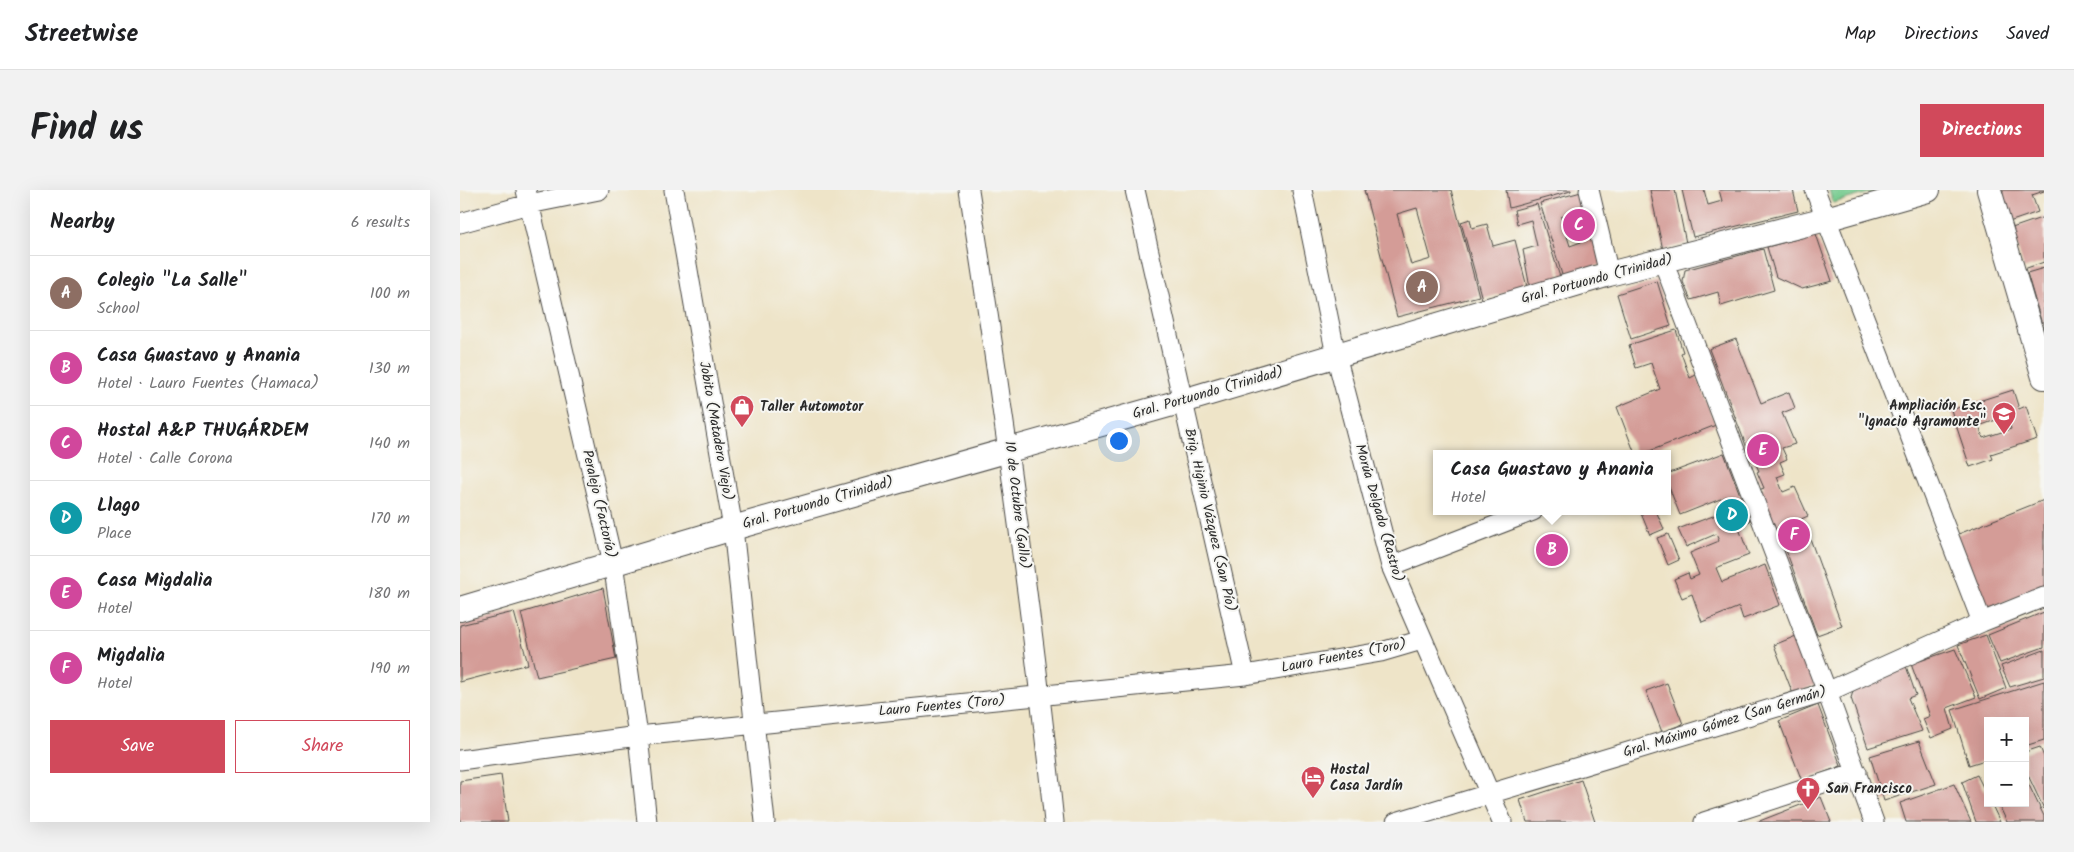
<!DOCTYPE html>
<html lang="en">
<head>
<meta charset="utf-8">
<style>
	body { margin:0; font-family:Kalam,sans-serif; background:#f2f2f2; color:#202124 }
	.controls { position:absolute; right:15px; bottom:15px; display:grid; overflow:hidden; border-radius:0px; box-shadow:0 5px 20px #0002 }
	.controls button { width:45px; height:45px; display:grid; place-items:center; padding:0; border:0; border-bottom:1px solid #e0e0e0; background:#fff; color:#202124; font:25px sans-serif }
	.you { position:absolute; left:658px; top:250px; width:18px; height:18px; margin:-12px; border:4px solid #fff; border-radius:50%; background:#1a73e8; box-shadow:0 0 0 8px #1a73e833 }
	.badge { display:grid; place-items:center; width:32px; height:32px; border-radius:50%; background:#d1495b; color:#fff; font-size:16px; font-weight:700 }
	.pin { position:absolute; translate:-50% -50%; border:2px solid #fff; box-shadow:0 1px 5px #0006 }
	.popup { position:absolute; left:973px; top:260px; width:238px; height:65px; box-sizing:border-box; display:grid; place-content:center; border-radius:0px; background:#fff; filter:drop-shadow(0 1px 4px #0005); font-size:16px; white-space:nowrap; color:#757577 }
	.popup b { font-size:19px; color:#202124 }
	.popup::after { content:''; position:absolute; left:50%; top:100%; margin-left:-10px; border:10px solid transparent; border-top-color:#fff }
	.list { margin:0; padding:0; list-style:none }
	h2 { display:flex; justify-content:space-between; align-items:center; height:65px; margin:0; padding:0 20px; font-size:21px }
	h2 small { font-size:16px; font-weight:400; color:#757577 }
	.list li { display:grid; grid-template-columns:32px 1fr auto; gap:15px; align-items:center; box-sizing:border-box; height:75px; padding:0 20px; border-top:1px solid #e0e0e0 }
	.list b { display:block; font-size:19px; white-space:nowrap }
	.list p { margin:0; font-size:16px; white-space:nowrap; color:#757577 }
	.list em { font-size:16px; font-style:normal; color:#757577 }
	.actions { display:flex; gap:10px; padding:15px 20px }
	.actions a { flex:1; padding:11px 0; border:1px solid #d1495b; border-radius:0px; text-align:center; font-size:18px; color:#d1495b }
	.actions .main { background:#d1495b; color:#fff }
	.map { position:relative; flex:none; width:1584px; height:632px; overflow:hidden; border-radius:0px }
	header { display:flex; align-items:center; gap:30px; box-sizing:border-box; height:70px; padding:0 25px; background:#fff; border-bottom:1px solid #e0e0e0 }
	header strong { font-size:24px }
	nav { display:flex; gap:28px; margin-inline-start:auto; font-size:18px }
	.intro { display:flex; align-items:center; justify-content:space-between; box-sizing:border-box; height:120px; padding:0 30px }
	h1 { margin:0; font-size:35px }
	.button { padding:12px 22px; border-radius:0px; background:#d1495b; color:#fff; font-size:18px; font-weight:700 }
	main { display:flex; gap:30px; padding:0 30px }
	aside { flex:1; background:#fff; border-radius:0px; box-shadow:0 5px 20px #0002 }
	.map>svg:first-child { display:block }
	.green { fill:#75ca8e; stroke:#507a5c }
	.building { fill:#d49c97; fill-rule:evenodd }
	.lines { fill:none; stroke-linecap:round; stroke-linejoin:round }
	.minor-casing { stroke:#484743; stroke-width:21 }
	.tertiary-casing { stroke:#484743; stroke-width:26 }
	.minor { stroke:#fff; stroke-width:19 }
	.tertiary { stroke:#fff; stroke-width:24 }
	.labels { text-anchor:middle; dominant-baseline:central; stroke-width:4; stroke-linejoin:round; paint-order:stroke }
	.street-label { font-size:14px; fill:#2b2b2b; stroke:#f6f6f2 }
	.poi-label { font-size:14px; font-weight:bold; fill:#2b2b2b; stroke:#f6f6f2; text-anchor:start }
</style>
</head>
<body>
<header>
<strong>Streetwise</strong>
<nav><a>Map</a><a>Directions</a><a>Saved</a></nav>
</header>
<div class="intro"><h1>Find us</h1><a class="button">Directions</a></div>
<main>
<aside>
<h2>Nearby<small>6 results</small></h2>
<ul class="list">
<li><span class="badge" style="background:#8d6e63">A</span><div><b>Colegio &quot;La Salle&quot;</b><p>School</p></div><em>100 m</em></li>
<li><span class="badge" style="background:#d1479c">B</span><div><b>Casa Guastavo y Anania</b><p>Hotel · Lauro Fuentes (Hamaca)</p></div><em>130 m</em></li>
<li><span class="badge" style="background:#d1479c">C</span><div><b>Hostal A&amp;P THUGÁRDEM</b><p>Hotel · Calle Corona</p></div><em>140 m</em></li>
<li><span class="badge" style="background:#0f9aa8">D</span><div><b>Llago</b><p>Place</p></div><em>170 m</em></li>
<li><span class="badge" style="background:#d1479c">E</span><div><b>Casa Migdalia</b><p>Hotel</p></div><em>180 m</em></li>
<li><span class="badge" style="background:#d1479c">F</span><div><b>Migdalia</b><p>Hotel</p></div><em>190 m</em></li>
</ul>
<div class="actions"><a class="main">Save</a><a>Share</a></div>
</aside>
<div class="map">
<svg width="1584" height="632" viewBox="0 0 1584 632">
	<rect width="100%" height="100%" fill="#f6f6f2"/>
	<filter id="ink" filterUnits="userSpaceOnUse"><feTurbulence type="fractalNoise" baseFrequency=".02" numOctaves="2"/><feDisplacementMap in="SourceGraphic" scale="10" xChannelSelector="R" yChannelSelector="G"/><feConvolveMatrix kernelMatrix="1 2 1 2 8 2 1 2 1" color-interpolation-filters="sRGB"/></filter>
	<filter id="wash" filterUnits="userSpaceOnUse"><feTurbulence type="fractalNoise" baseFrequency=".0096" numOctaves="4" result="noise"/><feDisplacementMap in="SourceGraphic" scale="20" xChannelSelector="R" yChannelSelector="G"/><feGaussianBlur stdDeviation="1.12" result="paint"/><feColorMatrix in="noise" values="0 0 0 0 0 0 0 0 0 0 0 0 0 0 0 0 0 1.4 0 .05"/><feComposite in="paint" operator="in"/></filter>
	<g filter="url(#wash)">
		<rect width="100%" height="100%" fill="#eee4c8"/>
		<path class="green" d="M1369,0h51l-47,13z"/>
		<g id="blocks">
			<path class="building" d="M904,0h87l28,106 -82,21zM957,18l14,51 -20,6 -14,-51z
				M1046,0h65v1l-62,17z
				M1190,0h25l11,53 -23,7z
				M1222,0h22l4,15 14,-4 -3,-11h74l5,21 -105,26z
				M1540,0h44v1l-12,4 6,17 -29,10z
				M1125,1l20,72 -42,15 -23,-75zM1112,23l9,29 -11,4 -9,-29z
				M1077,14l23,73 -30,11 -7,-38 14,-4 -6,-26 -14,4 -3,-14z
				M1584,27v45l-20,7 -12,-41z
				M1010,29l2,9 15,-4 6,22 22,-6 12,47 -45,12 -21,-77z
				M1356,44l16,47 -30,8 -26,-12 -9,-30z
				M1303,59l11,41 -53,16 -3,-14 -27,8 -8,-18 2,-12z
				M1584,78v63l-17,-58z
				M1197,91l14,45 -40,13 -14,-45z
				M1216,140l7,22 -2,1 9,25 6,-3 20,50 -74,29h-7l-18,-47 43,-18 -9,-26 -15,5 -7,-23z
				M1276,149l25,64 28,-11 6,16 -13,5 13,31 -13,4 5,11 -7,3 5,12 -8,3 6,15 12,-5 13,29 -32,14 -17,-40 5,-2 -7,-16 2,-1 -5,-11 -2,1 -43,-112z
				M1553,200l6,19 7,-3 11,33 -46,15 2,5 -23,8 -19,-57zM1547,226l4,13 -28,9 -4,-12z
				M1264,263l26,68 -12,5 11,29 -33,13 6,14 43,-17 15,40 -37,14 -4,-12 -37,15 -10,-28 -10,4 -8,-19 14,-6 2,6 9,-4 -9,-22 29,-12 -3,-7 -30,13 -8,-18 54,-20 -4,-13 -48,19 -13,-33v-8z
				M1584,310v88l-59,22 -29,-75z
				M1180,321h16l8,18 -14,6z
				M1348,343l34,93 -25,9 -34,-93z
				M1208,344l11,26 -11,5 -11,-27z
				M143,398l13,71 -79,18 -16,-64z
				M54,422l14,52 -68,18v-57z
				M1584,422v35l-44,16 -12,-28z
				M1526,445l20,53 -26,11 -22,-54z
				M1336,446l19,49 -22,9 -19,-49z
				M1495,459l21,48 -29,11 6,21 -22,9 -8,-19 7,-3 -19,-52z
				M1584,460v27l-34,10 -9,-21z
				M1446,476l10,29 -8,3 14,33 -54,17 -17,-50 4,-13z
				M1584,491v59l-19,6v-25h-37v38l-19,6 -17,-55z
				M1207,493l16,41 -21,8 -16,-41z
				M1358,515l23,61 -39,15 -23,-60z
				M1459,551l17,43 -52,17 -14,-45z
				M1580,557l4,10v52l-19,-40v-17z
				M41,585l7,47h-48v-41z
				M1517,585l11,22v6h3l9,19h-24l-14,-40z
				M1565,587l19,39v6h-37l-9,-19h27z
				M1121,590l14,42h-68l-7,-22z
				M1494,594l17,38h-65l-6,-19z
				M1361,607l10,25h-74z"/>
		</g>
	</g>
	<g filter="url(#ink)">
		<use href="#blocks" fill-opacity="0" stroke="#484743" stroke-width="1"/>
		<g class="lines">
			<defs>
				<path id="minor" d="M66,0l87,373 25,173 9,86
					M214,0l59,338 32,294
					M509,0c33,210 63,420 85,632
					M675,0l110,485
					M842,0l34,165 55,211 111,256
					M1129,0l20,84
					M1355,0l167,432
					M0,33l69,-19 70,-14
					M1203,71l164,431 47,130
					M931,376l142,-55
					M0,570l178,-24 607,-61 136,-23 41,-12
					M936,632l431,-130 155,-70 62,-25
					M1244,632l153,-50"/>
				<path id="tertiary" d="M1529,0l55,187
					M0,419l273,-81 450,-127 426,-127 217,-55 102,-29"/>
			</defs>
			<use href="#minor" class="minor-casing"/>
			<use href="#tertiary" class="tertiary-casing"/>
			<use href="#minor" class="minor"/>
			<use href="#tertiary" class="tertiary"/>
		</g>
	</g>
	<defs>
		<symbol id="shop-pin" viewBox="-11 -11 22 30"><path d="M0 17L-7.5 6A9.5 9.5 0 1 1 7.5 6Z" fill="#d1495b" stroke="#f6f6f2"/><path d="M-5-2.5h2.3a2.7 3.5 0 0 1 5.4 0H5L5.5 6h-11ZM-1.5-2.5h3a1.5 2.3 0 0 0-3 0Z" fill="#fff"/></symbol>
		<symbol id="school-pin" viewBox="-11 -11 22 30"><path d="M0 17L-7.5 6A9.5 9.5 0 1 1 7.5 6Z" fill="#d1495b" stroke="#f6f6f2"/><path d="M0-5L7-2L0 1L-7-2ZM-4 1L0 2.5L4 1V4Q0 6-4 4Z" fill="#fff"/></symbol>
		<symbol id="hotel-pin" viewBox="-11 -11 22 30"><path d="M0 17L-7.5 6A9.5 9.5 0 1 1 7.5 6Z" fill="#d1495b" stroke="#f6f6f2"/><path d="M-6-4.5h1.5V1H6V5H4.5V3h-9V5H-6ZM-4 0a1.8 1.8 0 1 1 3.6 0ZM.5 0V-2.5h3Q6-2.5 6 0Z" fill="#fff"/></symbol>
		<symbol id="church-pin" viewBox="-11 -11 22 30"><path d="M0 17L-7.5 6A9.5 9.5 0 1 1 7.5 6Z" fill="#d1495b" stroke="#f6f6f2"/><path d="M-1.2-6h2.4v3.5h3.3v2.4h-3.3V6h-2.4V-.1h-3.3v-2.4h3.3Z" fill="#fff"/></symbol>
	</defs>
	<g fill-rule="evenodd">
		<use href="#shop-pin" x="268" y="203" width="28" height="38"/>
		<use href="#school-pin" x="1530" y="210" width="28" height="38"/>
		<use href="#hotel-pin" x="839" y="574" width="28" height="38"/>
		<use href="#church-pin" x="1334" y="585" width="28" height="38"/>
	</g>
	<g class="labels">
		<g class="street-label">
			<text transform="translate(1137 89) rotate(-15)">Gral. Portuondo (Trinidad)</text>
			<text transform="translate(748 203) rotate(-16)">Gral. Portuondo (Trinidad)</text>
			<text transform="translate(256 241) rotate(80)">Jobito (Matadero Viejo)</text>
			<text transform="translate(358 313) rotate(-16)">Gral. Portuondo (Trinidad)</text>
			<text transform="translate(139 314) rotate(77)">Peralejo (Factoría)</text>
			<text transform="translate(557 315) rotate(83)">10 de Octubre (Gallo)</text>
			<text transform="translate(919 323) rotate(74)">Morúa Delgado (Rastro)</text>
			<text transform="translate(750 330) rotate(77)">Brig. Higinio Vázquez (San Pío)</text>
			<text transform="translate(884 466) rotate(-11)">Lauro Fuentes (Toro)</text>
			<text transform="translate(482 516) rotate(-5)">Lauro Fuentes (Toro)</text>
			<text transform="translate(1265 532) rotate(-17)">Gral. Máximo Gómez (San Germán)</text>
		</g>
		<g class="poi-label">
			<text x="1526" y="216" text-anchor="end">Ampliación Esc.<tspan x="1526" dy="16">"Ignacio Agramonte"</tspan></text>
			<text x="300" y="217">Taller Automotor</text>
			<text x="870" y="580">Hostal<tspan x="870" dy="16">Casa Jardín</tspan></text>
			<text x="1366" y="599">San Francisco</text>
		</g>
	</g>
</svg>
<div class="controls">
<button>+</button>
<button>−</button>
</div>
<div class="you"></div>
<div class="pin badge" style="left:962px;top:97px;background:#8d6e63">A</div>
<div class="pin badge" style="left:1092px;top:360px;background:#d1479c">B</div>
<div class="popup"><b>Casa Guastavo y Anania</b>Hotel</div>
<div class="pin badge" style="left:1119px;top:35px;background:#d1479c">C</div>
<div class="pin badge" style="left:1272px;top:325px;background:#0f9aa8">D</div>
<div class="pin badge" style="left:1303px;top:260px;background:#d1479c">E</div>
<div class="pin badge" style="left:1334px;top:345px;background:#d1479c">F</div>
</div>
</main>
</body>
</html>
